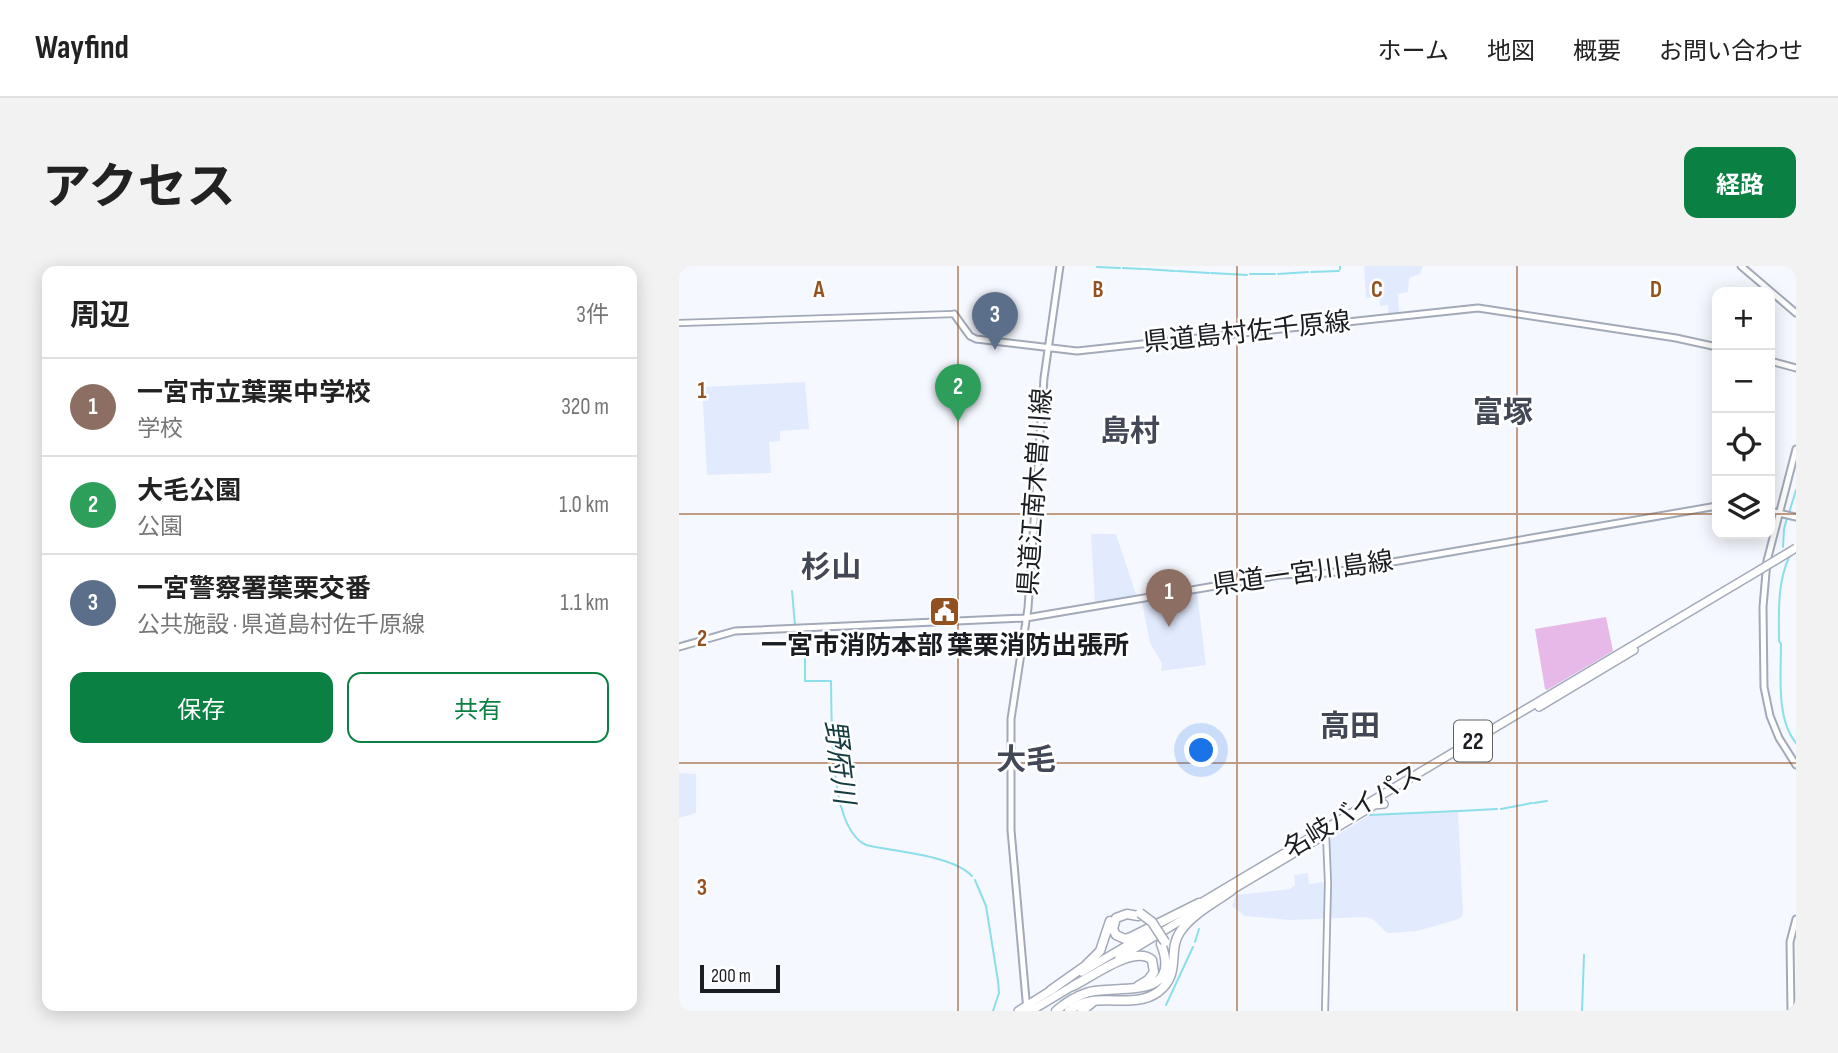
<!DOCTYPE html>
<html lang="ja">
<head>
<meta charset="utf-8">
<style>
	body { margin:0; font-family:"Sofia Sans Condensed","Noto Sans JP",sans-serif; background:#f2f2f2; color:#222 }
	.controls { position:absolute; right:21px; top:21px; display:grid; overflow:hidden; border-radius:14px; box-shadow:0 4px 18px #0003 }
	.controls button { width:63px; height:63px; display:grid; place-items:center; padding:0; border:0; border-bottom:2px solid #e0e0e0; background:#fff; color:#222; font:35px sans-serif }
	.scale { position:absolute; left:21px; bottom:18px; width:80px; box-sizing:border-box; padding-left:7px; border:4px solid #1a1d22; border-top:0; font-size:19px; line-height:24px; white-space:nowrap; color:#1a1d22; -webkit-text-stroke:5px #fff; paint-order:stroke }
	.you { position:absolute; left:523px; top:485px; width:24px; height:24px; margin:-18px; border:5px solid #fff; border-radius:50%; background:#1a73e8; box-shadow:0 0 0 10px #1a73e833 }
	.badge { display:grid; place-items:center; width:46px; height:46px; border-radius:50%; background:#0b8043; color:#fff; font-size:23px; font-weight:700 }
	.pin { position:absolute; translate:-50% -58px; filter:drop-shadow(0 2px 4px #0008) }
	.pin::after { content:''; position:absolute; top:37px; width:24px; height:21px; background:inherit; clip-path:polygon(0 0,100% 0,50% 100%) }
	.list { margin:0; padding:0; list-style:none }
	h2 { display:flex; justify-content:space-between; align-items:center; height:91px; margin:0; padding:0 28px; font-size:30px }
	h2 small { font-size:23px; font-weight:400; color:#767676 }
	.list li { display:grid; grid-template-columns:46px 1fr auto; gap:21px; align-items:center; box-sizing:border-box; height:98px; padding:0 28px; border-top:2px solid #e0e0e0 }
	.list b { display:block; font-size:26px; white-space:nowrap }
	.list p { margin:0; font-size:23px; white-space:nowrap; color:#767676 }
	.list em { font-size:23px; font-style:normal; color:#767676 }
	.actions { display:flex; gap:14px; padding:21px 28px }
	.actions a { flex:1; padding:16px 0; border:2px solid #0b8043; border-radius:14px; text-align:center; font-size:24px; color:#0b8043 }
	.actions .main { background:#0b8043; color:#fff }
	.icon { flex:none; width:38px; height:38px; fill:none; stroke:currentColor; stroke-width:2; stroke-linecap:round; stroke-linejoin:round }
	.map { position:relative; flex:none; width:1117px; height:745px; overflow:hidden; border-radius:14px }
	header { display:flex; align-items:center; gap:42px; box-sizing:border-box; height:98px; padding:0 35px; background:#fff; border-bottom:2px solid #e0e0e0 }
	header strong { font-size:33px }
	nav { display:flex; gap:38px; margin-inline-start:auto; font-size:24px }
	.intro { display:flex; align-items:center; justify-content:space-between; box-sizing:border-box; height:168px; padding:0 42px }
	h1 { margin:0; font-size:49px }
	.button { padding:18px 32px; border-radius:14px; background:#0b8043; color:#fff; font-size:24px; font-weight:700 }
	main { display:flex; gap:42px; padding:0 42px }
	aside { flex:1; background:#fff; border-radius:14px; box-shadow:0 4px 18px #0003 }
	.map>svg:first-child { display:block }
	.built { fill:#e2ebfe }
	.green { fill:#e7b9e9 }
	.lines { fill:none; stroke-linecap:round; stroke-linejoin:round }
	.stream { stroke:#8bdfea; stroke-width:2 }
	.tertiary-casing { stroke:#a2a9b8; stroke-width:8 }
	.secondary-casing { stroke:#a2a9b8; stroke-width:9 }
	.trunk-casing { stroke:#a2a9b8; stroke-width:10 }
	.motorway-casing { stroke:#a2a9b8; stroke-width:11 }
	.tertiary { stroke:#fff; stroke-width:4.5 }
	.secondary { stroke:#fff; stroke-width:5 }
	.trunk { stroke:#fff; stroke-width:7 }
	.motorway { stroke:#fff; stroke-width:8 }
	.trunk-bridge-casing { stroke:#a2a9b8; stroke-width:10; stroke-linecap:butt }
	.motorway-bridge-casing { stroke:#a2a9b8; stroke-width:11; stroke-linecap:butt }
	.trunk-bridge { stroke:#fff; stroke-width:7 }
	.motorway-bridge { stroke:#fff; stroke-width:8 }
	.grid { fill:none; stroke:#93511f; stroke-width:2; stroke-opacity:0.55 }
	.labels { text-anchor:middle; dominant-baseline:central; stroke-width:5; stroke-linejoin:round; paint-order:stroke }
	.shield { fill:#fff; stroke:#5f6164; stroke-width:2 }
	.shield-label { font-size:24px; font-weight:bold; fill:#1a1d22 }
	.street-label { font-size:26px; fill:#1a1d22; stroke:#fff }
	.poi-label { font-size:26px; font-weight:bold; fill:#1a1d22; stroke:#fff }
	.water-label { font-size:28px; font-style:italic; fill:#143c41; stroke:#fff }
	.quarter-label { font-size:30px; font-weight:bold; fill:#424855; stroke:#fff }
	.grid-label { font-size:23px; text-anchor:middle; font-weight:bold; fill:#93511f; stroke:#fff; stroke-width:5; stroke-linejoin:round; paint-order:stroke }
</style>
</head>
<body>
<header>
<strong>Wayfind</strong>
<nav><a>ホーム</a><a>地図</a><a>概要</a><a>お問い合わせ</a></nav>
</header>
<div class="intro"><h1>アクセス</h1><a class="button">経路</a></div>
<main>
<aside>
<h2>周辺<small>3件</small></h2>
<ul class="list">
<li><span class="badge" style="background:#8d6e63">1</span><div><b>一宮市立葉栗中学校</b><p>学校</p></div><em>320 m</em></li>
<li><span class="badge" style="background:#2e9e5b">2</span><div><b>大毛公園</b><p>公園</p></div><em>1.0 km</em></li>
<li><span class="badge" style="background:#5c6f8a">3</span><div><b>一宮警察署葉栗交番</b><p>公共施設 · 県道島村佐千原線</p></div><em>1.1 km</em></li>
</ul>
<div class="actions"><a class="main">保存</a><a>共有</a></div>
</aside>
<div class="map">
<svg width="1117" height="745" viewBox="0 0 1117 745">
	<rect width="100%" height="100%" fill="#f5f8ff"/>
	<path class="built" d="M685,0h59l-3,8 -11,4 -1,14 -10,2 1,21 -10,1 -1,-11 -8,1 -1,-9 -13,1z
		M126,116l4,47 -29,2v10l-11,1 2,31 -64,2 -5,-88z
		M412,268h25l21,63 -42,8z
		M516,325l2,1 9,73 -45,6 1,-8 -12,-20 -8,-41 1,-2z
		M0,507l17,1v39l-17,5z
		M779,546l5,101 -1,4 -6,3 -39,11 -25,2h-5l-13,-13 -8,-3 -76,3 -45,-4 -13,-10 4,-11 54,-6 5,-4 -1,-10 14,-2 1,11 21,-3v-42l40,-24z"/>
	<path class="green" d="M927,351l7,34 -66,39 -2,-1 -10,-60z"/>
	<g class="lines">
		<path class="stream" d="M661,0v3
			M418,1l23,1
			M444,2l20,1
			M466,3l30,2
			M498,5l32,2
			M632,6l28,-1
			M532,7l36,2
			M571,8h25
			M599,8l30,-2
			M1110,247l7,-23
			M1104,281l1,-18 3,-11
			M1110,291c-12,28 -10,54 -10,84l2,3c0,30 -5,75 15,99
			M113,325l3,34
			M117,365l9,21v29h26c1,38 -3,147 35,164 29,7 86,10 106,31
			M855,537l13,-2
			M822,543l31,-6
			M780,545l38,-2
			M691,549l88,-4
			M296,614l11,26 12,75 1,12 -6,18
			M516,676l4,-13
			M487,739l27,-58
			M903,745l2,-56"/>
		<defs>
			<path id="tertiary" d="M0,57l275,-9
				M646,745l3,-128 -2,-49"/>
			<path id="secondary" d="M1062,0l55,47
				M275,48l16,22 6,3 101,12 401,-43 198,30 41,9
				M1091,95l26,7
				M1117,183l-29,112 -4,46 1,80 6,29 9,22 17,27
				M1091,245l26,6
				M0,381l56,-16 291,-13 254,-43 49,-2 388,-67
				M348,745l-16,-181v-111l17,-111 16,-230 16,-112
				M1112,745l-1,-69 6,-23"/>
			<path id="trunk" d="M860,441l95,-57
				M695,539l10,-1
				M548,627l146,-87
				M518,639l561,-334
				M440,692l79,-48
				M403,706l71,-42
				M339,745l35,-22
				M352,745l45,-27"/>
			<path id="motorway" d="M459,650l-11,-2 -11,4 -3,11 3,6 9,4 6,-2 68,-34
				M394,720c19,-9 62,-42 79,-26l2,12 -6,8 -10,6
				M372,724l34,-24 15,-15 10,-30
				M377,745c10,-9 20,-15 33,-19 31,-7 94,8 72,-48
				M390,745c26,-22 63,0 89,-19 24,-18 9,-41 22,-60 11,-17 34,-29 51,-41
				M403,745l11,-9"/>
		</defs>
		<use href="#tertiary" class="tertiary-casing"/>
		<use href="#secondary" class="secondary-casing"/>
		<use href="#trunk" class="trunk-casing"/>
		<use href="#motorway" class="motorway-casing"/>
		<use href="#tertiary" class="tertiary"/>
		<use href="#secondary" class="secondary"/>
		<use href="#trunk" class="trunk"/>
		<use href="#motorway" class="motorway"/>
		<defs>
			<path id="trunk-bridge" d="M1079,305l38,-23"/>
			<path id="motorway-bridge" d="M461,647l12,9 13,20"/>
		</defs>
		<use href="#trunk-bridge" class="trunk-bridge-casing"/>
		<use href="#motorway-bridge" class="motorway-bridge-casing"/>
		<use href="#trunk-bridge" class="trunk-bridge"/>
		<use href="#motorway-bridge" class="motorway-bridge"/>
	</g>
	<path class="grid" d="M279,0v745M558,0v745M838,0v745M0,248h1038M1091,248h26M0,497h1117"/>
	<defs>
		<symbol id="civic-square" viewBox="-11 -11 22 22"><rect x="-9" y="-9" width="18" height="18" rx="4" fill="#93511f" stroke="#fff"/><path d="M-.6-6.5H3V-4.5H.6V-3L4-1V1h2V6H-6V1h2V-1L-.6-3ZM-1.2 2.5V6h2.4V2.5Z" fill="#fff"/></symbol>
	</defs>
	<g fill-rule="evenodd">
		<use href="#civic-square" x="248" y="328" width="35" height="35"/>
	</g>
	<g class="labels">
		<rect class="shield" x="775" y="454.5" width="38" height="41" rx="5"/>
		<g class="shield-label">
			<text x="794" y="475">22</text>
		</g>
		<g class="street-label">
			<text transform="translate(568 67) rotate(-6)">県道島村佐千原線</text>
			<text transform="translate(357 226) rotate(-86)">県道江南木曽川線</text>
			<text transform="translate(624 308) rotate(-8)">県道一宮川島線</text>
			<text transform="translate(674 546) rotate(-31)">名岐バイパス</text>
		</g>
		<g class="poi-label">
			<text x="266" y="380">一宮市消防本部 葉栗消防出張所</text>
		</g>
		<g class="water-label">
			<text transform="translate(160 496) rotate(83)">野府川</text>
		</g>
		<g class="quarter-label">
			<text x="824" y="147">富塚</text>
			<text x="451" y="166">島村</text>
			<text x="152" y="302">杉山</text>
			<text x="671" y="461">高田</text>
			<text x="347" y="495">大毛</text>
		</g>
	</g>
	<g class="grid-label">
		<text x="140" y="31">A</text>
		<text x="419" y="31">B</text>
		<text x="698" y="31">C</text>
		<text x="977" y="31">D</text>
		<text x="23" y="132">1</text>
		<text x="23" y="380">2</text>
		<text x="23" y="629">3</text>
	</g>
</svg>
<div class="controls">
<button>+</button>
<button>−</button>
<button><svg class="icon" aria-label="locate" viewBox="0 0 24 24"><circle cx="12" cy="12" r="6"/><path d="M12 2v4M12 18v4M2 12h4M18 12h4"/></svg></button>
<button><svg class="icon" aria-label="layers" viewBox="0 0 24 24"><path d="M12 4l9 5-9 5-9-5zM3 14l9 5 9-5"/></svg></button>
</div>
<div class="scale">200 m</div>
<div class="you"></div>
<div class="pin badge" style="left:490px;top:361px;background:#8d6e63">1</div>
<div class="pin badge" style="left:279px;top:156px;background:#2e9e5b">2</div>
<div class="pin badge" style="left:316px;top:84px;background:#5c6f8a">3</div>
</div>
</main>
</body>
</html>
